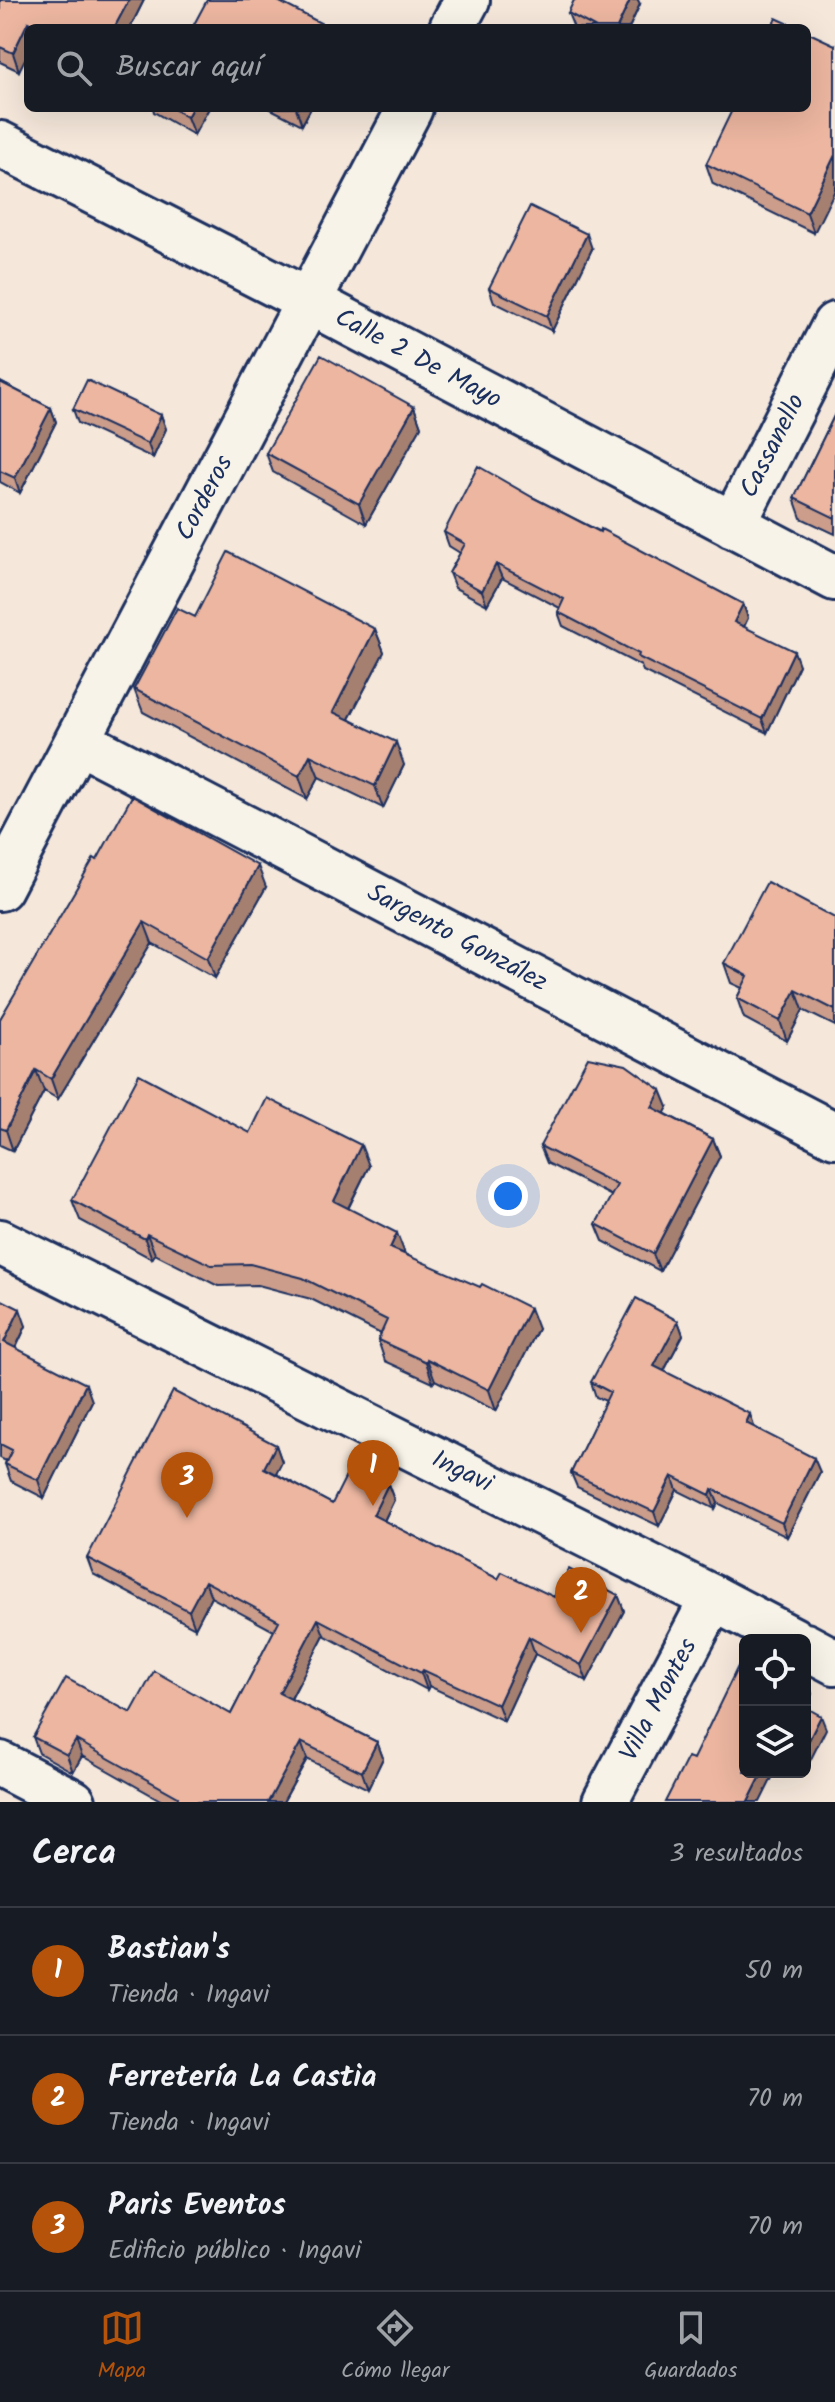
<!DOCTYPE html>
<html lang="es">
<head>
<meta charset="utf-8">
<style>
	body { margin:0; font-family:Kalam,sans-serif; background:#242831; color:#f1f3f6 }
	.controls { position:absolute; right:24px; bottom:24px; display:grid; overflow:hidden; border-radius:12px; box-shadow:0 8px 32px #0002 }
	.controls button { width:72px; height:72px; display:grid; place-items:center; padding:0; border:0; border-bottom:2px solid #363941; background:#171b24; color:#f1f3f6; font:40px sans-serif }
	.you { position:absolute; left:508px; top:1196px; width:28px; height:28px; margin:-20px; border:6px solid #fff; border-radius:50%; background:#1a73e8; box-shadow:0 0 0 12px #1a73e833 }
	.badge { display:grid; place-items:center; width:52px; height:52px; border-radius:50%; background:#b45309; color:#fff; font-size:26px; font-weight:700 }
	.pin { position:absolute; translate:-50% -66px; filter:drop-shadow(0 2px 4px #0008) }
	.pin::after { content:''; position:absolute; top:42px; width:28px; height:24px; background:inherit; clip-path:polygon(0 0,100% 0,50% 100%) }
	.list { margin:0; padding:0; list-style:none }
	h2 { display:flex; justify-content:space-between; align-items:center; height:104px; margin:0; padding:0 32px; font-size:34px }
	h2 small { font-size:26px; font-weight:400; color:#9ea1a6 }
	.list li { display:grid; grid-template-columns:52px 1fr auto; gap:24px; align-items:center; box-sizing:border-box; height:128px; padding:0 32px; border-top:2px solid #363941 }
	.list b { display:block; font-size:30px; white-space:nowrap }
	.list p { margin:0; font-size:26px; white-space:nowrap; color:#9ea1a6 }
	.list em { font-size:26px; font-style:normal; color:#9ea1a6 }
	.icon { flex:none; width:44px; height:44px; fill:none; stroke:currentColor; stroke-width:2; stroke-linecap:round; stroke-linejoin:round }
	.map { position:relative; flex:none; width:835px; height:1802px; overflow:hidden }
	.search { position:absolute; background:#171b24; box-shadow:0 8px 32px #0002; left:24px; right:24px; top:24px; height:88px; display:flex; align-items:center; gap:20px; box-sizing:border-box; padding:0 28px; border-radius:12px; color:#9ea1a6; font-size:30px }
	.sheet { height:488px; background:#171b24 }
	nav { display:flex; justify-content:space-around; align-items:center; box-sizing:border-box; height:112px; border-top:2px solid #363941; background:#171b24; font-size:22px; color:#9ea1a6 }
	nav a { display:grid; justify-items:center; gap:4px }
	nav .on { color:#b45309 }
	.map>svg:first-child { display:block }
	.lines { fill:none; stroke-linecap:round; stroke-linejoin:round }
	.minor-casing { stroke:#1b2f5e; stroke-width:50 }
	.secondary-casing { stroke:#1b2f5e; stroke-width:50 }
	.minor { stroke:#f7f3e8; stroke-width:44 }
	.secondary { stroke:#f7f3e8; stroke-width:44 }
	.wall { fill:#cb9d8a; stroke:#1b2f5e; stroke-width:2 }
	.shaded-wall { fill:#a57f70; stroke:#1b2f5e; stroke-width:2 }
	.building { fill:#ecb6a0; stroke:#1b2f5e; stroke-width:2 }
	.labels { text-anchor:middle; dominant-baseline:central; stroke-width:6; stroke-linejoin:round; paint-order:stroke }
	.street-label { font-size:26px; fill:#1b2f5e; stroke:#f7f3e8 }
</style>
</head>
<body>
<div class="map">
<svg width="835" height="1802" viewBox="0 0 835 1802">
	<rect width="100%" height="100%" fill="#f5e7da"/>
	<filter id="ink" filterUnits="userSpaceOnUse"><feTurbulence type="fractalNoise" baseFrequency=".0125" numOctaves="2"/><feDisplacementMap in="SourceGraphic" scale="16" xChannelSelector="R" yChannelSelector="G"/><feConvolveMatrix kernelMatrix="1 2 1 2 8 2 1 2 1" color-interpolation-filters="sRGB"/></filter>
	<g filter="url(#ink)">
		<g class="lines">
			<defs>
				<path id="minor" d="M452,28l15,-28
					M0,144l308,157 527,277
					M733,525l102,-200
					M78,741l757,394
					M0,888l410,-780
					M0,1764l73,38
					M605,1802l108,-204"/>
				<path id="secondary" d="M0,1242l713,356 80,42
					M805,1646l30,16"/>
			</defs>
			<use href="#minor" class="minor-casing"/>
			<use href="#secondary" class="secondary-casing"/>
			<use href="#minor" class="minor"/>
			<use href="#secondary" class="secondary"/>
		</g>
		<path class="wall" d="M0,0h144l-14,28h-102l-9,43 -19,-9z
			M640,4l-11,24h-55l-6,-15z
			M835,45l-21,188 -101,-49 -7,-20z
			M153,108h56l-15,27 -40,-23z
			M269,108h42l-9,17z
			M592,249l-40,82 -58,-29 -5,-14z
			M0,382l51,26 5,14 -36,71 -20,-11z
			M414,407l7,20 -55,97 -93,-52 -7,-19z
			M73,409l88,6 5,14 -13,29 -75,-35z
			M835,414v120l-34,-16 -7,-20z
			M532,497l211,107 5,14 -4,9 55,38 -32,68 -124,-62 -2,-5 -78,-40 -5,-14 2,-4 -58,-30 -15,27 -32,-17 -6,-15 11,-20 -11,-7 -5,-14z
			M195,617l180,12 9,23 -35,67 55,46 -21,43 -64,-31 -12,22 -164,-87 -9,-23z
			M97,860l169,27 -51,91 -63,-35 -94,156 -14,-8 -31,60 -13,-6v-126z
			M835,918v108l-32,-16 -16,31 -43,-23 -7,-20 5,-10 -11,-5 -7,-20z
			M668,1107l-4,6 49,26 7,17 -60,115 -57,-30 -7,-17 16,-28 -65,-33 -7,-17z
			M250,1133l119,33 -21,43 57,45 133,75 -42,82 -61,-31 -2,3 -48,-22 -7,-21 3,-6 -70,-35 -53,-14 -40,1 -63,-32 -3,5 -72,-39 -8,-20z
			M0,1299l26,27 -10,22 76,53 -48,97 -33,-17 -6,-17 1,-3 -6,-3z
			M678,1321l5,14 -19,36 91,56 65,45 -33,65 -69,-34 -3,6 -38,-19 -18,36 -82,-39 -6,-14 35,-72 -10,-4 -5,-15z
			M276,1445l6,17 -6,12 56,30 56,-20 6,16 -10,21 114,58 56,18 64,-2 6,16 -37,70 -52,-27 -31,67 -75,-35 -2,4 -103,-55 -33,64 86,43 6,16 -15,31 -61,-30 -24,43h-119l-82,-46 -9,16 -34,-19 -6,-16 98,-24 100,1 43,-83 -63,-34 -16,31 -102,-54 -6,-16z"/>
		<path class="shaded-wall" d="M129,0h15l-14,28h-16z
			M630,0h8l2,4 -11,24h-12z
			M28,22l2,6h-2v25l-9,18 -6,-18z
			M192,108h17l-15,27 -7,-18z
			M296,108h15l-9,17z
			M835,155v35l-21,43 -7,-20z
			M587,234l5,15 -40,82 -5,-15z
			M414,407l7,20 -55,97 -7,-20z
			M51,408l5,14 -36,71 -5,-15z
			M161,415l5,14 -13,29 -5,-14z
			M496,564l6,14 -15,27 -5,-14z
			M743,604l5,14 -9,18 -5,-14z
			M375,629l9,23 -43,82 -8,-22z
			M794,651l5,14 -32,68 -5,-14z
			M396,742l8,23 -21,43 -8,-22z
			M310,755l9,22 -12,22 -8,-23z
			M258,866l8,21 -51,91 -7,-20z
			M144,922l8,21 -94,156 -7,-20z
			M796,990l7,20 -16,31 -7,-20z
			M36,1070l8,21 -31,60 -7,-21z
			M661,1090l7,17 -9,17 -7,-17z
			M713,1139l7,17 -60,115 -7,-17z
			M361,1145l8,21 -28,56 -7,-21z
			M397,1233l8,21 -15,-6z
			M147,1234l8,20 -3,5 -7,-20z
			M530,1308l8,21 -42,82 -7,-21z
			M20,1309l6,17 -16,33 -6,-17z
			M678,1321l5,14 -24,45 -5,-14z
			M427,1359l8,21 -2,3 -7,-21z
			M86,1384l6,17 -48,97 -6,-18z
			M750,1414l5,15 -9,-6z
			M276,1445l6,17 -12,22 -6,-16z
			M814,1458l6,14 -33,65 -5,-14z
			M672,1476l5,14 -18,36 -5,-14z
			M388,1484l6,16 -15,31 -6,-16z
			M712,1489l6,14 -3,6 -5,-14z
			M205,1581l6,16 -16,31 -6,-17z
			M618,1595l6,16 -37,70 -6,-16z
			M318,1619l6,16 -39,75 -6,-17z
			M529,1637l6,17 -31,67 -6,-16z
			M423,1670l6,16 -2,4 -6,-17z
			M808,1681l4,13 -7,15v-23z
			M821,1716l5,13 -20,40 -1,-21z
			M76,1740l6,16 -9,16 -6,-17z
			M301,1742l6,17 -24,43h-15z
			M377,1742l6,16 -15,31 -6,-17z
			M763,1772h12l-15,30h-12z"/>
		<path class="building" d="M0,0h129l-15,28h-75l-11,-6 -15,31 -13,-6z
			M207,0h69l54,28h-138z
			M574,0h56l-13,28h-21l-28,-15z
			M776,18l22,10h-27z
			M807,32l28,13v110l-28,58 -101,-49 27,-56h74z
			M172,108h20l-5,9z
			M530,206l57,28 -40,82 -58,-28z
			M321,355l93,52 -55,97 -93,-51z
			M87,380l74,35 -13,29 -75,-35z
			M0,382l51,26 -36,70 -15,-7z
			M835,414v104l-41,-20z
			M478,466l54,31 68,35 1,-3 142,75 -9,18 60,29 -32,68 -124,-62 1,-3 -81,-42 6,-13 -68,-35 -14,27 -33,-18 16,-29 -21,-12z
			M228,552l147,77 -42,83 63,30 -21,44 -65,-31 -11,21 -165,-87 43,-81 18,9z
			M132,796l126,70 -50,92 -64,-36 -93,157 -15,-9 -30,60 -6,-2v-109l94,-161 3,2z
			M767,882l68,36v92l-39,-20 -16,31 -43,-23 11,-22 -24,-13z
			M588,1057l38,8 35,25 -9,17 61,32 -60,115 -57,-30 21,-39 -77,-39z
			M139,1074l111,59 17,-35 94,47 -27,56 63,32 -7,15 90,39 2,-3 48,24 -41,82 -62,-31 -1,3 -48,-22 9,-20 -84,-42 -53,-14 -39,1 -64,-31 -2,5 -73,-39z
			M636,1298l42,23 -24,45 96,48 -4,9 68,35 -32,65 -70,-34 -2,6 -38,-19 -18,36 -83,-39 39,-81 -19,-10z
			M0,1299l20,10 -16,33 82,42 -48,96 -33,-16 7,-14 -12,-6z
			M173,1391l103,54 -12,23 68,36 19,-38 37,18 -15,31 125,64 4,-7 52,25 15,-28 49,26 -37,70 -52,-28 -31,68 -75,-35 -2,3 -103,-54 -39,74 98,49 -15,30 -61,-30 -33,60h-92l2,-5 -102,-57 -9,15 -34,-18 33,-59 65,35 23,-42 77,43 48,-93 -74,-40 -16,30 -102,-53z
			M745,1652v120h18l-15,30h-83l23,-45 5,2z
			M805,1707l16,9 -16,32z"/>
	</g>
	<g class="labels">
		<g class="street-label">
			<text transform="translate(418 359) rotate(28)">Calle 2 De Mayo</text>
			<text transform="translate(773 446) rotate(-63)">Cassanello</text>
			<text transform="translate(205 498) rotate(-62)">Corderos</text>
			<text transform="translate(457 938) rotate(28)">Sargento González</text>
			<text transform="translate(462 1472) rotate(26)">Ingavi</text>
			<text transform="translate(659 1700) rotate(-62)">Villa Montes</text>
		</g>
	</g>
</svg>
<div class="controls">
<button><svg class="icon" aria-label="locate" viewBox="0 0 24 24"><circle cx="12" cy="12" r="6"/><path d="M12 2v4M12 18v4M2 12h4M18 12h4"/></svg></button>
<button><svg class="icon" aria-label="layers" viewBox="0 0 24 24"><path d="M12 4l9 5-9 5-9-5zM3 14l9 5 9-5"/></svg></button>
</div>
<div class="you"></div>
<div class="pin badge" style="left:373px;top:1506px">1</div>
<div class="pin badge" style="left:581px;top:1633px">2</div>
<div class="pin badge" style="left:187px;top:1518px">3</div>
<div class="search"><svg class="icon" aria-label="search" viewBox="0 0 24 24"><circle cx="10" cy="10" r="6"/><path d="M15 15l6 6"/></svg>Buscar aquí</div>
</div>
<section class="sheet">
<h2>Cerca<small>3 resultados</small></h2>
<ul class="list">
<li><span class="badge">1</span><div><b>Bastian's</b><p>Tienda · Ingavi</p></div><em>50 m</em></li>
<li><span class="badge">2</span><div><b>Ferretería La Castia</b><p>Tienda · Ingavi</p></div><em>70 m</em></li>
<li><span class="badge">3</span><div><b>Paris Eventos</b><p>Edificio público · Ingavi</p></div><em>70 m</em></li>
</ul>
</section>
<nav>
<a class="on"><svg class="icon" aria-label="map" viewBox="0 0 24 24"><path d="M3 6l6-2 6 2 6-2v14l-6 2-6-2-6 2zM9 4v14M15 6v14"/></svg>Mapa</a>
<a><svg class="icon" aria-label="directions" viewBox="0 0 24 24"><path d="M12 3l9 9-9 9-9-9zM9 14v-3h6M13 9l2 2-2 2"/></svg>Cómo llegar</a>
<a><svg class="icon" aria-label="saved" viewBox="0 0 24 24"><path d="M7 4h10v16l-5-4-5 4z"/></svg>Guardados</a>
</nav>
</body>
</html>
